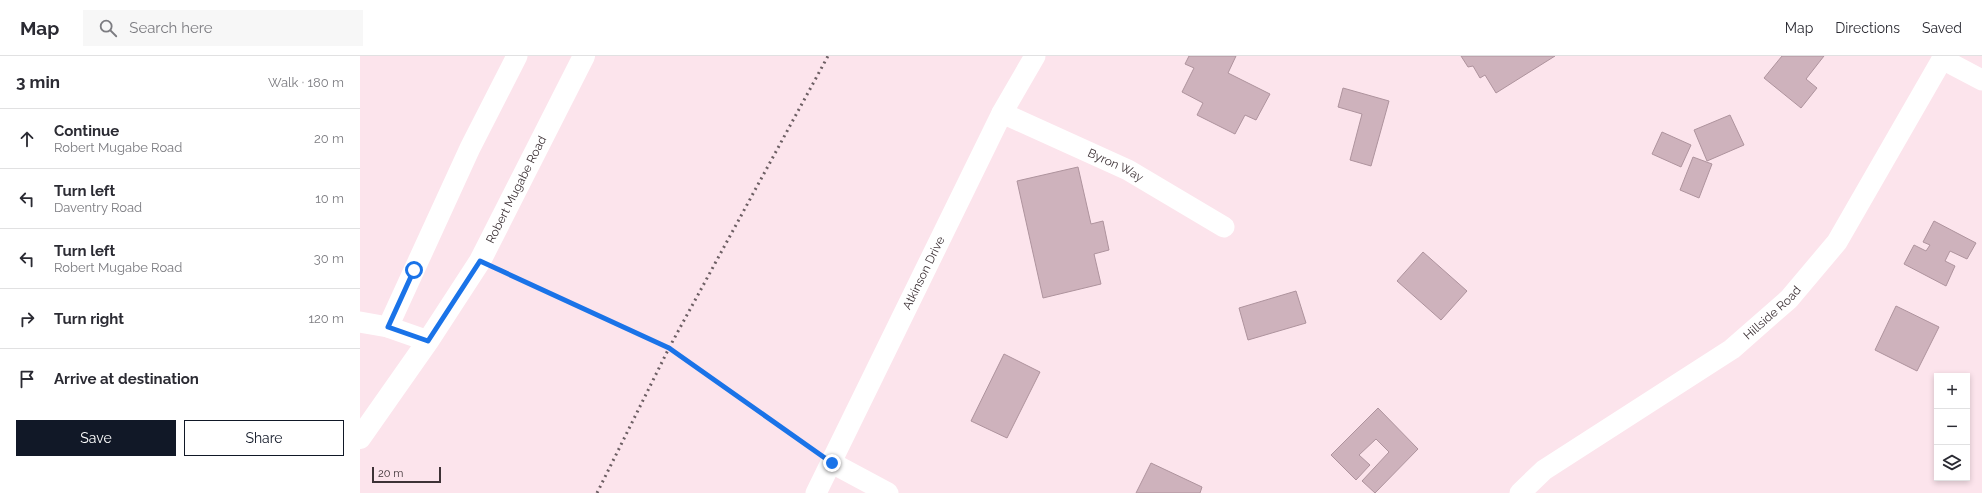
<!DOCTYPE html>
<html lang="en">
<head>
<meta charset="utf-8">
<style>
	body { margin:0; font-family:Raleway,sans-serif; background:#f7f7f7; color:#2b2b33 }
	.controls { position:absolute; right:12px; bottom:12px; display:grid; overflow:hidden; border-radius:0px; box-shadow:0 2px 6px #0003 }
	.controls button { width:36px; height:36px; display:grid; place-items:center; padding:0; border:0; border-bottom:1px solid #e1e1e2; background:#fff; color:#2b2b33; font:20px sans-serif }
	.scale { position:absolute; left:12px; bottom:10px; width:69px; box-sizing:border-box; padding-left:4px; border:2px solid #3d3236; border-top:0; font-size:11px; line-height:14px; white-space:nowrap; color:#3d3236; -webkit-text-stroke:3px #fce4ec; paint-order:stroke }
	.stop { position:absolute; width:12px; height:12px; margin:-9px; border:3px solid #1a73e8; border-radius:50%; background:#fff }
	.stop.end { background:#1a73e8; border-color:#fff; box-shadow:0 1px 4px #0008 }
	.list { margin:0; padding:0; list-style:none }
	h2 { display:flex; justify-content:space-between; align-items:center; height:52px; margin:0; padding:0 16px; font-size:17px }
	h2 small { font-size:13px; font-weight:400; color:#7c7c81 }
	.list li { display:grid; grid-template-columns:26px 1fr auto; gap:12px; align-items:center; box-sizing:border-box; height:60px; padding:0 16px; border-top:1px solid #e1e1e2 }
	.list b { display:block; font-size:15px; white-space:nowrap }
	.list p { margin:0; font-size:13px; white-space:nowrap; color:#7c7c81 }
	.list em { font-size:13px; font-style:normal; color:#7c7c81 }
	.actions { display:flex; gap:8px; padding:12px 16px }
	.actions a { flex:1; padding:9px 0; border:1px solid #111827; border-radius:0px; text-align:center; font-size:14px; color:#111827 }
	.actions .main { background:#111827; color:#fff }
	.icon { flex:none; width:22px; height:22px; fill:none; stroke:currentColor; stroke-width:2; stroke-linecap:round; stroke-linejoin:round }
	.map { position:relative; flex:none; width:1622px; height:437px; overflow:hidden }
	header { display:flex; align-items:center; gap:24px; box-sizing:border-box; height:56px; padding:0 20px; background:#fff; border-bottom:1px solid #e1e1e2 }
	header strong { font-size:19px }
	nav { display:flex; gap:22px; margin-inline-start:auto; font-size:14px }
	.search { width:280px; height:36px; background:#f7f7f7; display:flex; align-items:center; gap:10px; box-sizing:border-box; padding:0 14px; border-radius:0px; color:#7c7c81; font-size:15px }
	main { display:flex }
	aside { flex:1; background:#fff }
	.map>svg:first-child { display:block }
	.building { fill:#ceb2bc; stroke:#ae939d }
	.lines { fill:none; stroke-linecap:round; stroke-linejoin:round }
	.path { stroke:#938288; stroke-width:2.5; stroke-dasharray:1 3; stroke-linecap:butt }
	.street { stroke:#fff; stroke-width:21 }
	.primary { stroke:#fff; stroke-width:22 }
	.rail { stroke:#6c5e63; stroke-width:3; stroke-dasharray:2 4; stroke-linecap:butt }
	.route { stroke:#1a73e8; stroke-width:5 }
	.labels { text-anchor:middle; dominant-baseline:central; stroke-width:3; stroke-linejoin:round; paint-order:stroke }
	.street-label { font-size:12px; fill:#3d3236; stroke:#fce4ec }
</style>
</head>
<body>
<header>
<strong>Map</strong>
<div class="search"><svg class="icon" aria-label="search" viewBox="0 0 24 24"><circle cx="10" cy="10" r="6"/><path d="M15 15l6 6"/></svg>Search here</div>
<nav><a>Map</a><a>Directions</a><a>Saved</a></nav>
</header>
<main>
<aside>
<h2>3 min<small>Walk · 180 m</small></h2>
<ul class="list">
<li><svg class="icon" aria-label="ahead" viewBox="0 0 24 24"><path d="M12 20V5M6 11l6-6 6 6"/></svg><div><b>Continue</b><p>Robert Mugabe Road</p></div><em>20 m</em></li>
<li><svg class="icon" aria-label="left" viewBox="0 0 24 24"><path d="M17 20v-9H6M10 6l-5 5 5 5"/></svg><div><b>Turn left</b><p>Daventry Road</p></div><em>10 m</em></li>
<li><svg class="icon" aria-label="left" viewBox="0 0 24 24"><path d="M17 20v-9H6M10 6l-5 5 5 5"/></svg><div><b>Turn left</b><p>Robert Mugabe Road</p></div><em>30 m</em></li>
<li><svg class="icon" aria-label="right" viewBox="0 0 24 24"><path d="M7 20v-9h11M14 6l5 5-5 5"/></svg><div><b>Turn right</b></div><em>120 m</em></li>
<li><svg class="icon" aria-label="arrive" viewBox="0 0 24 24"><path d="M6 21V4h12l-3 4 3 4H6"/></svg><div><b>Arrive at destination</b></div></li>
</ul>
<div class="actions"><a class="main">Save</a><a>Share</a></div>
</aside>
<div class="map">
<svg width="1622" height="437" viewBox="0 0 1622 437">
	<rect width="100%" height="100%" fill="#fce4ec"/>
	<path class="building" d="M829,0h47l-8,17 42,21 -14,26 -11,-5 -10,19 -38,-19 6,-12 -21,-11 12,-24 -9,-4z
		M1101,0h94l-59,37 -11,-18 -5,3 -7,-12 -5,1z
		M1422,0h42l-18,23 11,9 -16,20 -37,-30z
		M983,32l46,13 -18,65 -21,-6 12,-46 -24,-7z
		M1370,59l14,30 -37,16 -13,-31z
		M1302,76l29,13 -10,22 -29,-13z
		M1333,101l19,7 -13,34 -19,-8z
		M718,111l13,57 12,-3 6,29 -15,4 7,30 -58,14 -26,-117z
		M1574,165l42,22 -9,16 -17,-8 -5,10 10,5 -9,20 -42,-22 10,-19 12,6 4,-6 -7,-3z
		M1063,196l44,39 -26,29 -44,-39z
		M936,235l10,32 -58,17 -9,-32z
		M1536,250l43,21 -22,44 -42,-21z
		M644,298l36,18 -33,66 -36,-17z
		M1018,352l40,41 -43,44 -13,-12 27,-29 -13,-13 -17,16 11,10 -14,15 -25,-25z
		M791,407l51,24 -2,6h-64z"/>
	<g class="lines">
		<path class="path" d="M140,214l169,78 143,101"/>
		<g class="street">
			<path d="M1582,3l40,21"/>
			<path id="s1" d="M642,57l126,57 96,57"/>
			<path d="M0,266l28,5 40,14"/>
			<path d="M28,271l82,-179 47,-92"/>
			<path d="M472,407l56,30"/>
			<path id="s2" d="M456,437l186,-380 33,-57"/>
			<path id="s3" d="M1160,437l24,-23 188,-121 57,-50 48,-57 107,-186"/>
		</g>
		<path class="primary" id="s4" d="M0,382l68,-97 52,-80 104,-205"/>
		<path class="rail" d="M237,437l72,-145 159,-292"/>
	</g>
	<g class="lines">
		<path class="route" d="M54,214l-26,57 40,14 52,-80 189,87 163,115"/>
	</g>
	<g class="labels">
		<g class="street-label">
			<text stroke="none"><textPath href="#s1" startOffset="125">Byron Way</textPath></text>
			<text stroke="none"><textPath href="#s4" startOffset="294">Robert Mugabe Road</textPath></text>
			<text stroke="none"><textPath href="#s2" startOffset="245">Atkinson Drive</textPath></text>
			<text stroke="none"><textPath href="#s3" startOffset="311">Hillside Road</textPath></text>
		</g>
	</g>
</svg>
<div class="controls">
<button>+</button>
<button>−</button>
<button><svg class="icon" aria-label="layers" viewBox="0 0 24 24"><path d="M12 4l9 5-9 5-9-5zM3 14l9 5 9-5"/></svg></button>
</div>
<div class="scale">20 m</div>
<div class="stop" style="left:54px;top:214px"></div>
<div class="stop end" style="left:472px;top:407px"></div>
</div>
</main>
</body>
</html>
